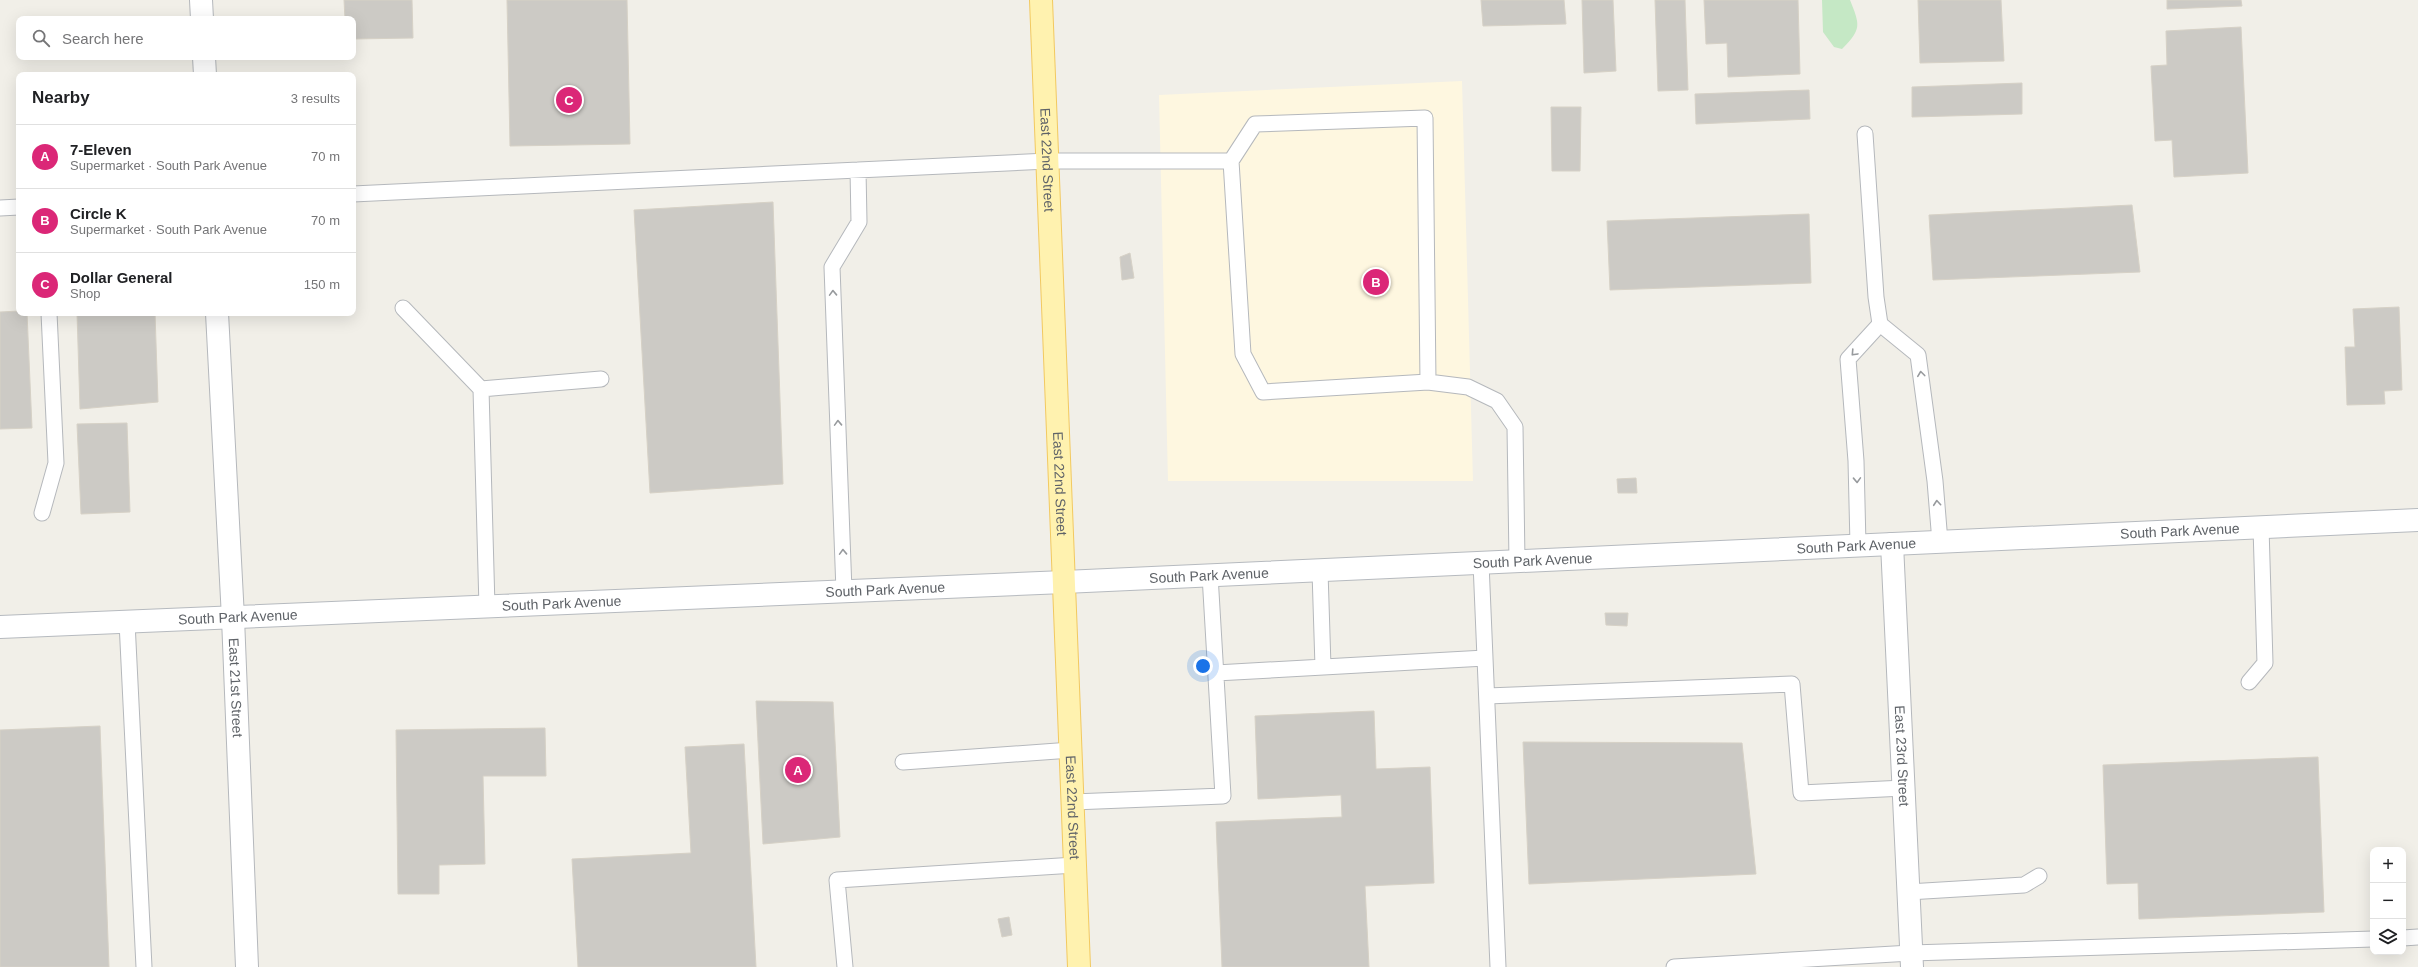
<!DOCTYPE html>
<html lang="en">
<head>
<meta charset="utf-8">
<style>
	body { margin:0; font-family:Helvetica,sans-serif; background:#f6f6f6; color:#202124 }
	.controls { position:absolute; right:12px; bottom:12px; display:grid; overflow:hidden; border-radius:8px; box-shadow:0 4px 16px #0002 }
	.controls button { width:36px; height:36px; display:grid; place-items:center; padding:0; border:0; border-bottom:1px solid #e0e0e0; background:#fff; color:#202124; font:20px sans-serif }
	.you { position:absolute; left:1203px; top:666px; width:14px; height:14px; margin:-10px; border:3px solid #fff; border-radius:50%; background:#1a73e8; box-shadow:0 0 0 6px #1a73e833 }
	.badge { display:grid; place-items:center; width:26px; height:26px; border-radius:50%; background:#db2777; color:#fff; font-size:13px; font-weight:700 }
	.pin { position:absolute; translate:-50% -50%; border:2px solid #fff; box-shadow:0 1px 4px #0006 }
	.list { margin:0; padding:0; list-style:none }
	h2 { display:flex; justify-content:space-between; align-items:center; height:52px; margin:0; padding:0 16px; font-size:17px }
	h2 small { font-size:13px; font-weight:400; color:#757577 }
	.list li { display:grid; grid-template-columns:26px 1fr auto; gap:12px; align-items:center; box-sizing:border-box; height:64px; padding:0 16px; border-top:1px solid #e0e0e0 }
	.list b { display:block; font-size:15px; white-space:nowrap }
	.list p { margin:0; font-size:13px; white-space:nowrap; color:#757577 }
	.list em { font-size:13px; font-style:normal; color:#757577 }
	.icon { flex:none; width:22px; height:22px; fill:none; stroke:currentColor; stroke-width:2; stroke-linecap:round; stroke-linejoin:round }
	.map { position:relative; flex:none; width:2418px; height:967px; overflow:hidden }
	.search { position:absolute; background:#fff; box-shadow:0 4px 16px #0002; left:16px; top:16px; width:340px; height:44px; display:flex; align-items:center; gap:10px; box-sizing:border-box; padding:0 14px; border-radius:8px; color:#757577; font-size:15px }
	.panel { position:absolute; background:#fff; box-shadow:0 4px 16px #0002; left:16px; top:72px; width:340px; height:244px; border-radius:8px }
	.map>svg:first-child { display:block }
	.commercial { fill:#fef7e0 }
	.green { fill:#c5e8c5 }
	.building { fill:#cccac5; stroke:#d6d1c6 }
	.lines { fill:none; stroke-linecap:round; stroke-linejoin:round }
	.service-casing { stroke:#b5b8bc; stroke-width:17 }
	.minor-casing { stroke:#b5b8bc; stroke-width:24 }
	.secondary-casing { stroke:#b6babf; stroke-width:24 }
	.primary-casing { stroke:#f2c960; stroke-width:24 }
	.service { stroke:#fff; stroke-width:15 }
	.minor { stroke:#fff; stroke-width:22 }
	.secondary { stroke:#fff; stroke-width:22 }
	.primary { stroke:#fff2af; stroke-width:22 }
	.oneway { stroke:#979a9d }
	.labels { text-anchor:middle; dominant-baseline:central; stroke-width:3.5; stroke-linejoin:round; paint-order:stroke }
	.street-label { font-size:14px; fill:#5f6368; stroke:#fff }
</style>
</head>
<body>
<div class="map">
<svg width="2418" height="967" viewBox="0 0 2418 967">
	<rect width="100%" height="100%" fill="#f1efe8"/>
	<path class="commercial" d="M1462,81l11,400h-305l-9,-386z"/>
	<path class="green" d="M1822,0h28c10,25 12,29 -8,49l-8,-2 -11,-15z"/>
	<path class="building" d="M344,0h68l1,38 -60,1v-20h-8z
		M507,0h120l3,144 -120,2z
		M1481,0h83l2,24 -83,2z
		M1582,0h31l3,71 -32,2z
		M1655,0h30l3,90 -30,1z
		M1704,0h94l2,74 -72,3 -1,-34 -21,1z
		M1918,0h83l3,61 -84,2z
		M2167,0h74l1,6 -75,3z
		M2241,27l7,146 -74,4 -2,-37 -17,1 -4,-75 16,-1 -1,-34z
		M2022,83v31l-110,3v-30z
		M1809,90l1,29 -114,5 -1,-30z
		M1551,107h30l-1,64h-28z
		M773,202l10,282 -133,9 -16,-283z
		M2132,205l8,67 -207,8 -4,-65z
		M1809,214l2,69 -201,7 -3,-69z
		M1130,253l4,25 -12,2 -2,-23z
		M2399,307l3,83 -18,1 1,13 -38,1 -2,-58h10l-2,-38z
		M19,311v2h8l5,115 -32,1v-117z
		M77,313h78l3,89 -78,7z
		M127,423l3,89 -49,2 -4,-90z
		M1636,478l1,15h-19l-1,-14z
		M1605,613h23l-1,13 -21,-1z
		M756,701l77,1 7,135 -77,7z
		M1374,711l2,58 54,-2 4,116 -69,3 4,81h-147l-6,-145 126,-5 -1,-22 -83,4 -3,-83z
		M100,726l9,241h-109v-237z
		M545,728l1,48h-63l2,88 -46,1v29h-41l-2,-164z
		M1523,742l219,1 14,131 -227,10z
		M744,744l12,223h-178l-6,-108 119,-6 -6,-106z
		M2318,757l6,155 -185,7 -1,-36 -31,1 -4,-119z
		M1009,917l3,18 -10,2 -4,-18z"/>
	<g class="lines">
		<defs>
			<path id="service" d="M1865,134l11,163 4,27 38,31 17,126 5,61
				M1231,161l24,-37 170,-6 3,264
				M353,194l695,-33h183l12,193 20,38 165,-10 40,5 29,14 18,26 2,134
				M0,208l19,-1
				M403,308l78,81
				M42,513l14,-50 -7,-150
				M1858,545l-2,-84 -8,-102 32,-35
				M1481,563l17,404
				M1320,571l3,96
				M844,591l-12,-324 27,-45 -1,-52
				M487,607l-6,-218 120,-10
				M127,622l17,345
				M1216,673l269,-15
				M2249,682l16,-19 -4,-136
				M1487,696l305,-12 9,109 103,-5
				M903,762l168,-12
				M1073,802l150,-6 -13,-221
				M1908,892l116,-7 15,-9
				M2403,938l15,-1
				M845,967l-8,-87 238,-15
				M1674,967l237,-14 462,-14"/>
			<g id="minor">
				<path d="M201,0l1,19"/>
				<path d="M204,57l1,18"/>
				<path id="s1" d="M217,313l16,305 14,349"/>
				<path id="s2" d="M1892,544l20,423"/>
			</g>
			<g id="secondary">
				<path id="s3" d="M0,627l1064,-45 1354,-62"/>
			</g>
			<g id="primary">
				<path id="s4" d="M1041,0l38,967"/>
			</g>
		</defs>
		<use href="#service" class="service-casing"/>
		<use href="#minor" class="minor-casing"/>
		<use href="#secondary" class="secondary-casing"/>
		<use href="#primary" class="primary-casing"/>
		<use href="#service" class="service"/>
		<use href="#minor" class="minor"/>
		<use href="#secondary" class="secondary"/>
		<use href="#primary" class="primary"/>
	</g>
	<defs><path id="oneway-chevron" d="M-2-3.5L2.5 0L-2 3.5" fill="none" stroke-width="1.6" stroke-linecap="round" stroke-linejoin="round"/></defs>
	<g class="oneway">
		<use href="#oneway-chevron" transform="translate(833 293) rotate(-92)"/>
		<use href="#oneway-chevron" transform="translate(1854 353) rotate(133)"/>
		<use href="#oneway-chevron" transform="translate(1921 374) rotate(-97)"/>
		<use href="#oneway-chevron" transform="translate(838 423) rotate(-92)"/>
		<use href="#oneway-chevron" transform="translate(1857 480) rotate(88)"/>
		<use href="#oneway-chevron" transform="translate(1937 503) rotate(-95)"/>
		<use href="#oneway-chevron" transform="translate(843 552) rotate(-92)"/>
	</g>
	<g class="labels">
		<g class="street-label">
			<text stroke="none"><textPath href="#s4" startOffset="160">East 22nd Street</textPath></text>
			<text stroke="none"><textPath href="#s4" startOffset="484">East 22nd Street</textPath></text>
			<text stroke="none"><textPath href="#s3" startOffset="2182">South Park Avenue</textPath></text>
			<text stroke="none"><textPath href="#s3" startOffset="1858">South Park Avenue</textPath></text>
			<text stroke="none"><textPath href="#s3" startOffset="1534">South Park Avenue</textPath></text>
			<text stroke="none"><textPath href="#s3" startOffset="1210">South Park Avenue</textPath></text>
			<text stroke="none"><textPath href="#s3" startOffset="886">South Park Avenue</textPath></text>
			<text stroke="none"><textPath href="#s3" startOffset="562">South Park Avenue</textPath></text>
			<text stroke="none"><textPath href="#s3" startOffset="238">South Park Avenue</textPath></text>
			<text stroke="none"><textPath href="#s1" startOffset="375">East 21st Street</textPath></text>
			<text stroke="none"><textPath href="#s2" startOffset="212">East 23rd Street</textPath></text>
			<text stroke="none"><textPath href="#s4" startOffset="808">East 22nd Street</textPath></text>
		</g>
	</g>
</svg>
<div class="controls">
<button>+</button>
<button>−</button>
<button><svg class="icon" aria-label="layers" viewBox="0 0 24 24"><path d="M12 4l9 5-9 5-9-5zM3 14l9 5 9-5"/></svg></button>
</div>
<div class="you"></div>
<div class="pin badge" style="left:798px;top:770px">A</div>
<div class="pin badge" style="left:1376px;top:282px">B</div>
<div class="pin badge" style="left:569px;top:100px">C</div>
<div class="search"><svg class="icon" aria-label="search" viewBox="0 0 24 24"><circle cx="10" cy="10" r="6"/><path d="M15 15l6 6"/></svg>Search here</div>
<section class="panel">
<h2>Nearby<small>3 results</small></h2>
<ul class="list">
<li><span class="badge">A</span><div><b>7-Eleven</b><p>Supermarket · South Park Avenue</p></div><em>70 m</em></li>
<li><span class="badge">B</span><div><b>Circle K</b><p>Supermarket · South Park Avenue</p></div><em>70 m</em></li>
<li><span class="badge">C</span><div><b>Dollar General</b><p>Shop</p></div><em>150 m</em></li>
</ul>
</section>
</div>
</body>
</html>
